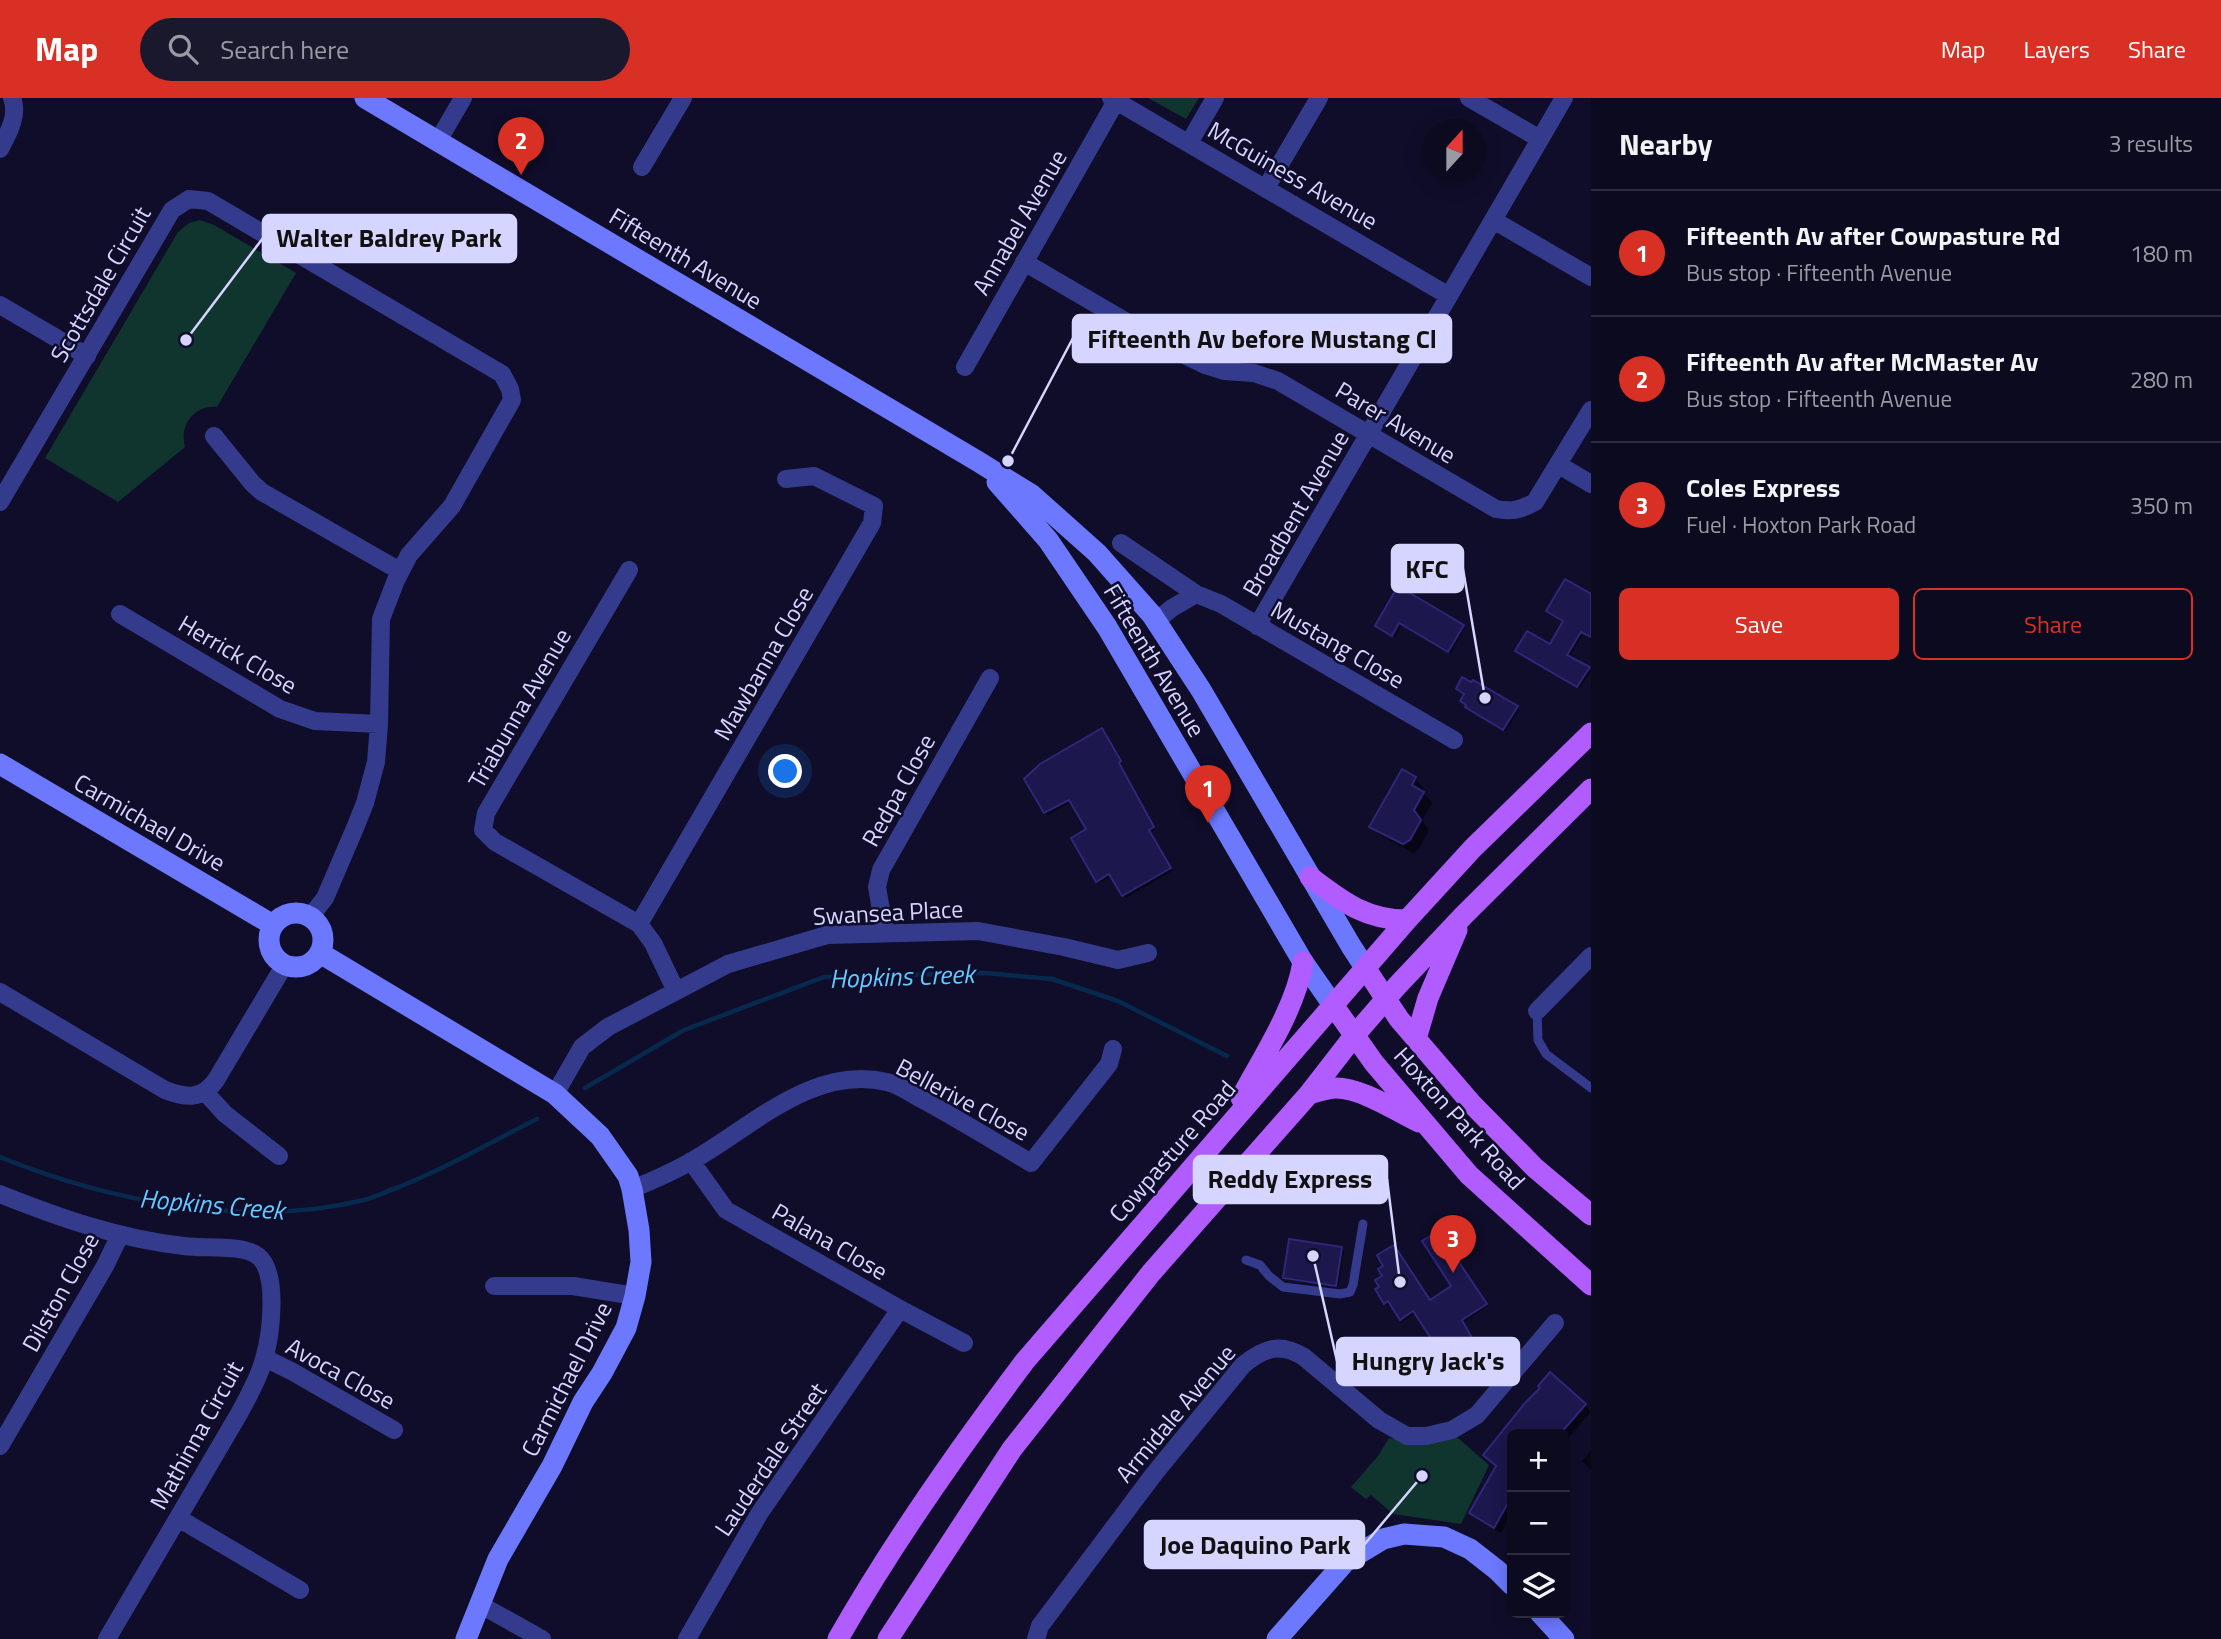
<!DOCTYPE html>
<html lang="en">
<head>
<meta charset="utf-8">
<style>
	body { margin:0; font-family:"Titillium Web",sans-serif; background:#19182c; color:#f1f3f6 }
	.controls { position:absolute; right:21px; bottom:21px; display:grid; overflow:hidden; border-radius:10px; box-shadow:0 4px 18px #0003 }
	.controls button { width:63px; height:63px; display:grid; place-items:center; padding:0; border:0; border-bottom:2px solid #2b2b3d; background:#0b0a1f; color:#f1f3f6; font:35px sans-serif }
	.compass { position:absolute; left:1423px; top:21px; width:63px; height:63px; border-radius:50%; background:#0b0a1f; box-shadow:0 4px 18px #0003; rotate:21deg }
	.you { position:absolute; left:786px; top:674px; width:24px; height:24px; margin:-18px; border:5px solid #fff; border-radius:50%; background:#1a73e8; box-shadow:0 0 0 10px #1a73e833 }
	.badge { display:grid; place-items:center; width:46px; height:46px; border-radius:50%; background:#d93025; color:#fff; font-size:23px; font-weight:700 }
	.pin { position:absolute; translate:-50% -58px; filter:drop-shadow(0 2px 4px #0008) }
	.pin::after { content:''; position:absolute; top:37px; width:24px; height:21px; background:inherit; clip-path:polygon(0 0,100% 0,50% 100%) }
	.list { margin:0; padding:0; list-style:none }
	h2 { display:flex; justify-content:space-between; align-items:center; height:91px; margin:0; padding:0 28px; font-size:30px }
	h2 small { font-size:23px; font-weight:400; color:#9a9aa4 }
	.list li { display:grid; grid-template-columns:46px 1fr auto; gap:21px; align-items:center; box-sizing:border-box; height:126px; padding:0 28px; border-top:2px solid #2b2b3d }
	.list b { display:block; font-size:26px; white-space:nowrap }
	.list p { margin:0; font-size:23px; white-space:nowrap; color:#9a9aa4 }
	.list em { font-size:23px; font-style:normal; color:#9a9aa4 }
	.actions { display:flex; gap:14px; padding:21px 28px }
	.actions a { flex:1; padding:16px 0; border:2px solid #d93025; border-radius:10px; text-align:center; font-size:24px; color:#d93025 }
	.actions .main { background:#d93025; color:#fff }
	.icon { flex:none; width:38px; height:38px; fill:none; stroke:currentColor; stroke-width:2; stroke-linecap:round; stroke-linejoin:round }
	.map { position:relative; flex:none; width:1591px; height:1541px; overflow:hidden }
	header { display:flex; align-items:center; gap:42px; box-sizing:border-box; height:98px; padding:0 35px; background:#d93025; color:#fff }
	header strong { font-size:33px }
	nav { display:flex; gap:38px; margin-inline-start:auto; font-size:24px }
	.search { width:490px; height:63px; background:#19182c; display:flex; align-items:center; gap:18px; box-sizing:border-box; padding:0 24px; border-radius:38px; color:#9a9aa4; font-size:26px }
	main { display:flex }
	aside { flex:1; background:#0b0a1f }
	.map>svg:first-child { display:block }
	.green { fill:#10342e }
	.shadow { fill:#0007 }
	.lines { fill:none; stroke-linecap:round; stroke-linejoin:round }
	.stream { stroke:#07294e; stroke-width:4.5 }
	.building { fill:#1c174c; stroke:#2e277a; stroke-width:2 }
	.lane { stroke:#343b8c; stroke-width:9 }
	.street { stroke:#343b8c; stroke-width:18 }
	.secondary { stroke:#6c79ff; stroke-width:21 }
	.primary { stroke:#b05cff; stroke-width:21 }
	.labels { text-anchor:middle; dominant-baseline:central; stroke-width:5; stroke-linejoin:round; paint-order:stroke }
	.street-label { font-size:24px; fill:#d5d5ff; stroke:#0f0d29 }
	.water-label { font-size:26px; font-style:italic; fill:#63c9ff; stroke:#0f0d29 }
	.leader { fill:none; stroke:#d5d5ff; stroke-width:2.5 }
	.callout-dot { fill:#d5d5ff; stroke:#0f0d29; stroke-width:2.5 }
	.callout { fill:#d5d5ff; stroke:#d5d5ff; stroke-width:2.5 }
	.callout-label { font-size:26px; text-anchor:middle; font-weight:bold; fill:#111 }
</style>
</head>
<body>
<header>
<strong>Map</strong>
<div class="search"><svg class="icon" aria-label="search" viewBox="0 0 24 24"><circle cx="10" cy="10" r="6"/><path d="M15 15l6 6"/></svg>Search here</div>
<nav><a>Map</a><a>Layers</a><a>Share</a></nav>
</header>
<main>
<div class="map">
<svg width="1591" height="1541" viewBox="0 0 1591 1541">
	<rect width="100%" height="100%" fill="#0f0d29"/>
	<path class="green" d="M1148,0h51l-13,21z
		M200,122l14,5 82,48 -79,134c-23,-2 -38,18 -32,40l-67,55 -73,-44 133,-226 11,-9z
		M1389,1340l28,6 41,-6 31,27 -28,59 -68,-10 -22,-19 -5,4 -15,-12 27,-31z"/>
	<path class="shadow" d="M1399,491l66,39 -14,25 -49,-29 -7,13 -15,-9z
		M1591,498v41l-7,-4 -15,25 22,13 -11,17 -61,-35 31,-6z
		M1517,609l2,3 -13,21 -36,-22z
		M1105,635l17,31 -2,2 35,64 -5,3 22,38 -46,27 -14,-22 -13,7 -2,-3 -8,-50 -17,-28 -24,13 -3,-3z
		M1415,681l9,9 -2,4 11,11 -11,17 7,10 -10,19 -6,4 -33,-18 -9,-9z
		M1440,1137l48,71 -25,17 10,18 -26,18 -31,-47 -12,9 -13,-18 -3,2 -11,-15 53,12 23,-16z
		M1341,1150l3,3 -6,37 -50,-8 -3,-2z
		M1526,1306l59,1 6,7 -26,30v-8h-53v79l-11,20 -24,-14 -6,-6 27,-47 -12,-11z
		M1591,1352v20l-9,-9z"/>
	<g class="lines">
		<path class="stream" d="M585,990l99,-58 140,-53 162,-4 66,6 66,22 109,55
			M0,1059c109,44 248,72 364,43 12,-3 23,-9 35,-13 48,-19 92,-45 138,-68"/>
	</g>
	<path class="building" d="M1565,481l26,15v43l-10,-5 -14,23 23,12 -13,20 -62,-36 12,-20 23,13 13,-23 -17,-10z
		M1398,488l66,39 -16,27 -49,-29 -7,13 -17,-10z
		M1462,579l9,5 2,-2 45,26 -15,24 -38,-23 1,-2 -6,-4 4,-7 -8,-5z
		M1102,630l19,33 -2,2 35,64 -5,3 22,38 -49,28 -13,-22 -13,8 -25,-44 15,-9 -17,-29 -25,13 -20,-34 16,-15z
		M1402,671l14,8 -4,8 12,7 -10,18 7,10 -11,20 -7,4 -34,-17z
		M1438,1133l49,73 -25,16 10,18 -28,20 -31,-47 -13,9 -12,-19 -4,3 -9,-15 4,-2 -4,-7 7,-4 -4,-7 5,-3 -6,-11 17,-10 36,55 21,-14 -29,-45z
		M1289,1141l53,8 -6,39 -53,-8z
		M1550,1274l36,32 -26,30h-48v62l-18,32 -25,-15 27,-47 -13,-11 42,-52 15,-15 -2,-2z"/>
	<g class="lines">
		<path class="lane" d="M1537,913l1,29 8,14 45,34
			M1246,1162l14,5 9,11 14,11 57,7 10,-2 3,-7 10,-61"/>
		<path class="street" d="M1111,0l338,198
			M1469,0l71,41
			M438,43l25,-43
			M1189,45l26,-45
			M0,51c8,-15 19,-34 12,-51
			M642,69l41,-69
			M1266,90l53,-90
			M1493,122l98,57
			M1024,164l154,90 27,13 19,6 30,2 24,8 218,128c15,3 25,1 39,-7l56,-92
			M0,207l87,51
			M965,269l151,-266
			M214,338l39,48 9,8 138,79
			M1559,367l32,19
			M0,404l172,-292 17,-11 19,2 294,173 8,15 2,11 -60,106 -43,49 -13,25 -15,39 -2,105 -3,38 -11,41 -10,25 -30,70 -15,19
			M1121,445l75,51 25,10 233,136
			M629,472l-143,243 -3,17 12,12 144,82 14,19 23,48
			M120,516l160,95 35,12 64,3
			M1156,523l16,-13 24,-14
			M1257,528l307,-528
			M639,826l233,-401 2,-17 -60,-30 -28,3
			M885,835l-8,-46 4,-17 109,-192
			M0,894l165,98c21,8 37,10 51,-10l69,-116
			M1537,913l54,-55
			M205,994l20,22 54,42
			M555,996l27,-47 26,-20 120,-63 99,-29 151,-4 86,16 54,13 30,-7
			M691,1063l35,49 174,99 64,34
			M632,1091c20,-8 40,-17 58,-27 60,-33 122,-98 197,-80 13,3 26,13 38,19 36,20 71,41 106,62l78,-99 4,-15
			M0,1096c60,24 120,45 184,52 19,3 59,-2 74,10 21,17 13,79 6,103 -5,19 -15,36 -24,53l-133,227
			M494,1188h79l62,10
			M265,1260l28,14 101,58
			M0,1348l105,-180 15,-31
			M178,1420l122,72
			M479,1506l63,35
			M687,1541l72,-125 141,-205
			M1036,1541l4,-13 114,-152 89,-109c21,-17 37,-23 61,-8l75,63 28,16h19l26,-6 25,-15 78,-92"/>
		<path class="secondary" d="M365,0l614,364 53,33 65,58 55,62 49,75 150,256 15,23
			M997,384l51,58 59,87 196,335 30,43
			M0,666l273,161
			M269 842a27 27 0 1 1 54 0a27 27 0 1 1-54 0Z
			M320,855l235,141 45,42 28,40 4,13 7,41 2,32 -6,34 -9,32 -24,45 -19,29 -31,64 -54,93 -32,80
			M1540,1515l24,26
			M1277,1541l68,-77 38,-23 21,-5 40,3 26,12 27,21 15,15"/>
		<path class="primary" d="M1310,779c32,24 55,43 97,43
			M1366,871l33,50 72,84 64,65 56,47
			M1333,907l41,58 95,112 122,110
			M1416,941l12,-41 29,-68
			M1309,996c8,-2 18,-6 27,-6 26,0 60,23 83,34
			M1241,1000c22,-41 55,-91 62,-136
			M838,1541c55,-97 120,-189 187,-278l382,-441 66,-72 118,-115
			M888,1541l124,-190 139,-176 158,-179 45,-58 43,-50 67,-71 127,-126"/>
	</g>
	<g class="labels">
		<g class="street-label">
			<text transform="translate(1293 77) rotate(30)">McGuiness Avenue</text>
			<text transform="translate(1019 124) rotate(-60)">Annabel Avenue</text>
			<text transform="translate(686 160) rotate(31)">Fifteenth Avenue</text>
			<text transform="translate(100 186) rotate(-60)">Scottsdale Circuit</text>
			<text transform="translate(1396 324) rotate(31)">Parer Avenue</text>
			<text transform="translate(1295 415) rotate(-60)">Broadbent Avenue</text>
			<text transform="translate(1338 546) rotate(30)">Mustang Close</text>
			<text transform="translate(238 556) rotate(30)">Herrick Close</text>
			<text transform="translate(1155 562) rotate(59)">Fifteenth Avenue</text>
			<text transform="translate(763 565) rotate(-60)">Mawbanna Close</text>
			<text transform="translate(519 610) rotate(-60)">Triabunna Avenue</text>
			<text transform="translate(898 692) rotate(-61)">Redpa Close</text>
			<text transform="translate(150 724) rotate(30)">Carmichael Drive</text>
			<text transform="translate(888 814) rotate(-3)">Swansea Place</text>
			<text transform="translate(963 1001) rotate(28)">Bellerive Close</text>
			<text transform="translate(1460 1020) rotate(48)">Hoxton Park Road</text>
			<text transform="translate(1172 1053) rotate(-49)">Cowpasture Road</text>
			<text transform="translate(830 1143) rotate(30)">Palana Close</text>
			<text transform="translate(60 1194) rotate(-61)">Dilston Close</text>
			<text transform="translate(341 1275) rotate(29)">Avoca Close</text>
			<text transform="translate(566 1281) rotate(-63)">Carmichael Drive</text>
			<text transform="translate(1175 1315) rotate(-50)">Armidale Avenue</text>
			<text transform="translate(196 1337) rotate(-61)">Mathinna Circuit</text>
			<text transform="translate(770 1361) rotate(-56)">Lauderdale Street</text>
		</g>
		<g class="water-label">
			<text transform="translate(902 878) rotate(-2)">Hopkins Creek</text>
			<text transform="translate(212 1106) rotate(5)">Hopkins Creek</text>
		</g>
	</g>
	<path class="leader" d="M186 242L263 140M1008 363L1073 240M1485 600L1463 471M1400 1184L1387 1081M1313 1158L1337 1263M1422 1378L1364 1447"/>
	<g class="callout-dot">
		<circle cx="186" cy="242" r="7"/>
		<circle cx="1008" cy="363" r="7"/>
		<circle cx="1485" cy="600" r="7"/>
		<circle cx="1400" cy="1184" r="7"/>
		<circle cx="1313" cy="1158" r="7"/>
		<circle cx="1422" cy="1378" r="7"/>
	</g>
	<g class="callout">
		<rect x="263" y="117" width="253" height="47" rx="7"/>
		<rect x="1073" y="217" width="378" height="47" rx="7"/>
		<rect x="1392" y="447" width="71" height="47" rx="7"/>
		<rect x="1194" y="1058" width="193" height="47" rx="7"/>
		<rect x="1337" y="1240" width="182" height="47" rx="7"/>
		<rect x="1145" y="1423" width="219" height="47" rx="7"/>
	</g>
	<g class="callout-label">
		<text x="389" y="149">Walter Baldrey Park</text>
		<text x="1262" y="250">Fifteenth Av before Mustang Cl</text>
		<text x="1427" y="480">KFC</text>
		<text x="1290" y="1090">Reddy Express</text>
		<text x="1428" y="1272">Hungry Jack's</text>
		<text x="1255" y="1456">Joe Daquino Park</text>
	</g>
</svg>
<div class="controls">
<button>+</button>
<button>−</button>
<button><svg class="icon" aria-label="layers" viewBox="0 0 24 24"><path d="M12 4l9 5-9 5-9-5zM3 14l9 5 9-5"/></svg></button>
</div>
<svg class="compass" viewBox="-18 -18 36 36"><path d="M0-13l5 13h-10z" fill="#e53935"/><path d="M0 13l5-13h-10z" fill="#9a9aa4"/></svg>
<div class="you"></div>
<div class="pin badge" style="left:1208px;top:725px">1</div>
<div class="pin badge" style="left:521px;top:77px">2</div>
<div class="pin badge" style="left:1453px;top:1175px">3</div>
</div>
<aside>
<h2>Nearby<small>3 results</small></h2>
<ul class="list">
<li><span class="badge">1</span><div><b>Fifteenth Av after Cowpasture Rd</b><p>Bus stop · Fifteenth Avenue</p></div><em>180 m</em></li>
<li><span class="badge">2</span><div><b>Fifteenth Av after McMaster Av</b><p>Bus stop · Fifteenth Avenue</p></div><em>280 m</em></li>
<li><span class="badge">3</span><div><b>Coles Express</b><p>Fuel · Hoxton Park Road</p></div><em>350 m</em></li>
</ul>
<div class="actions"><a class="main">Save</a><a>Share</a></div>
</aside>
</main>
</body>
</html>
